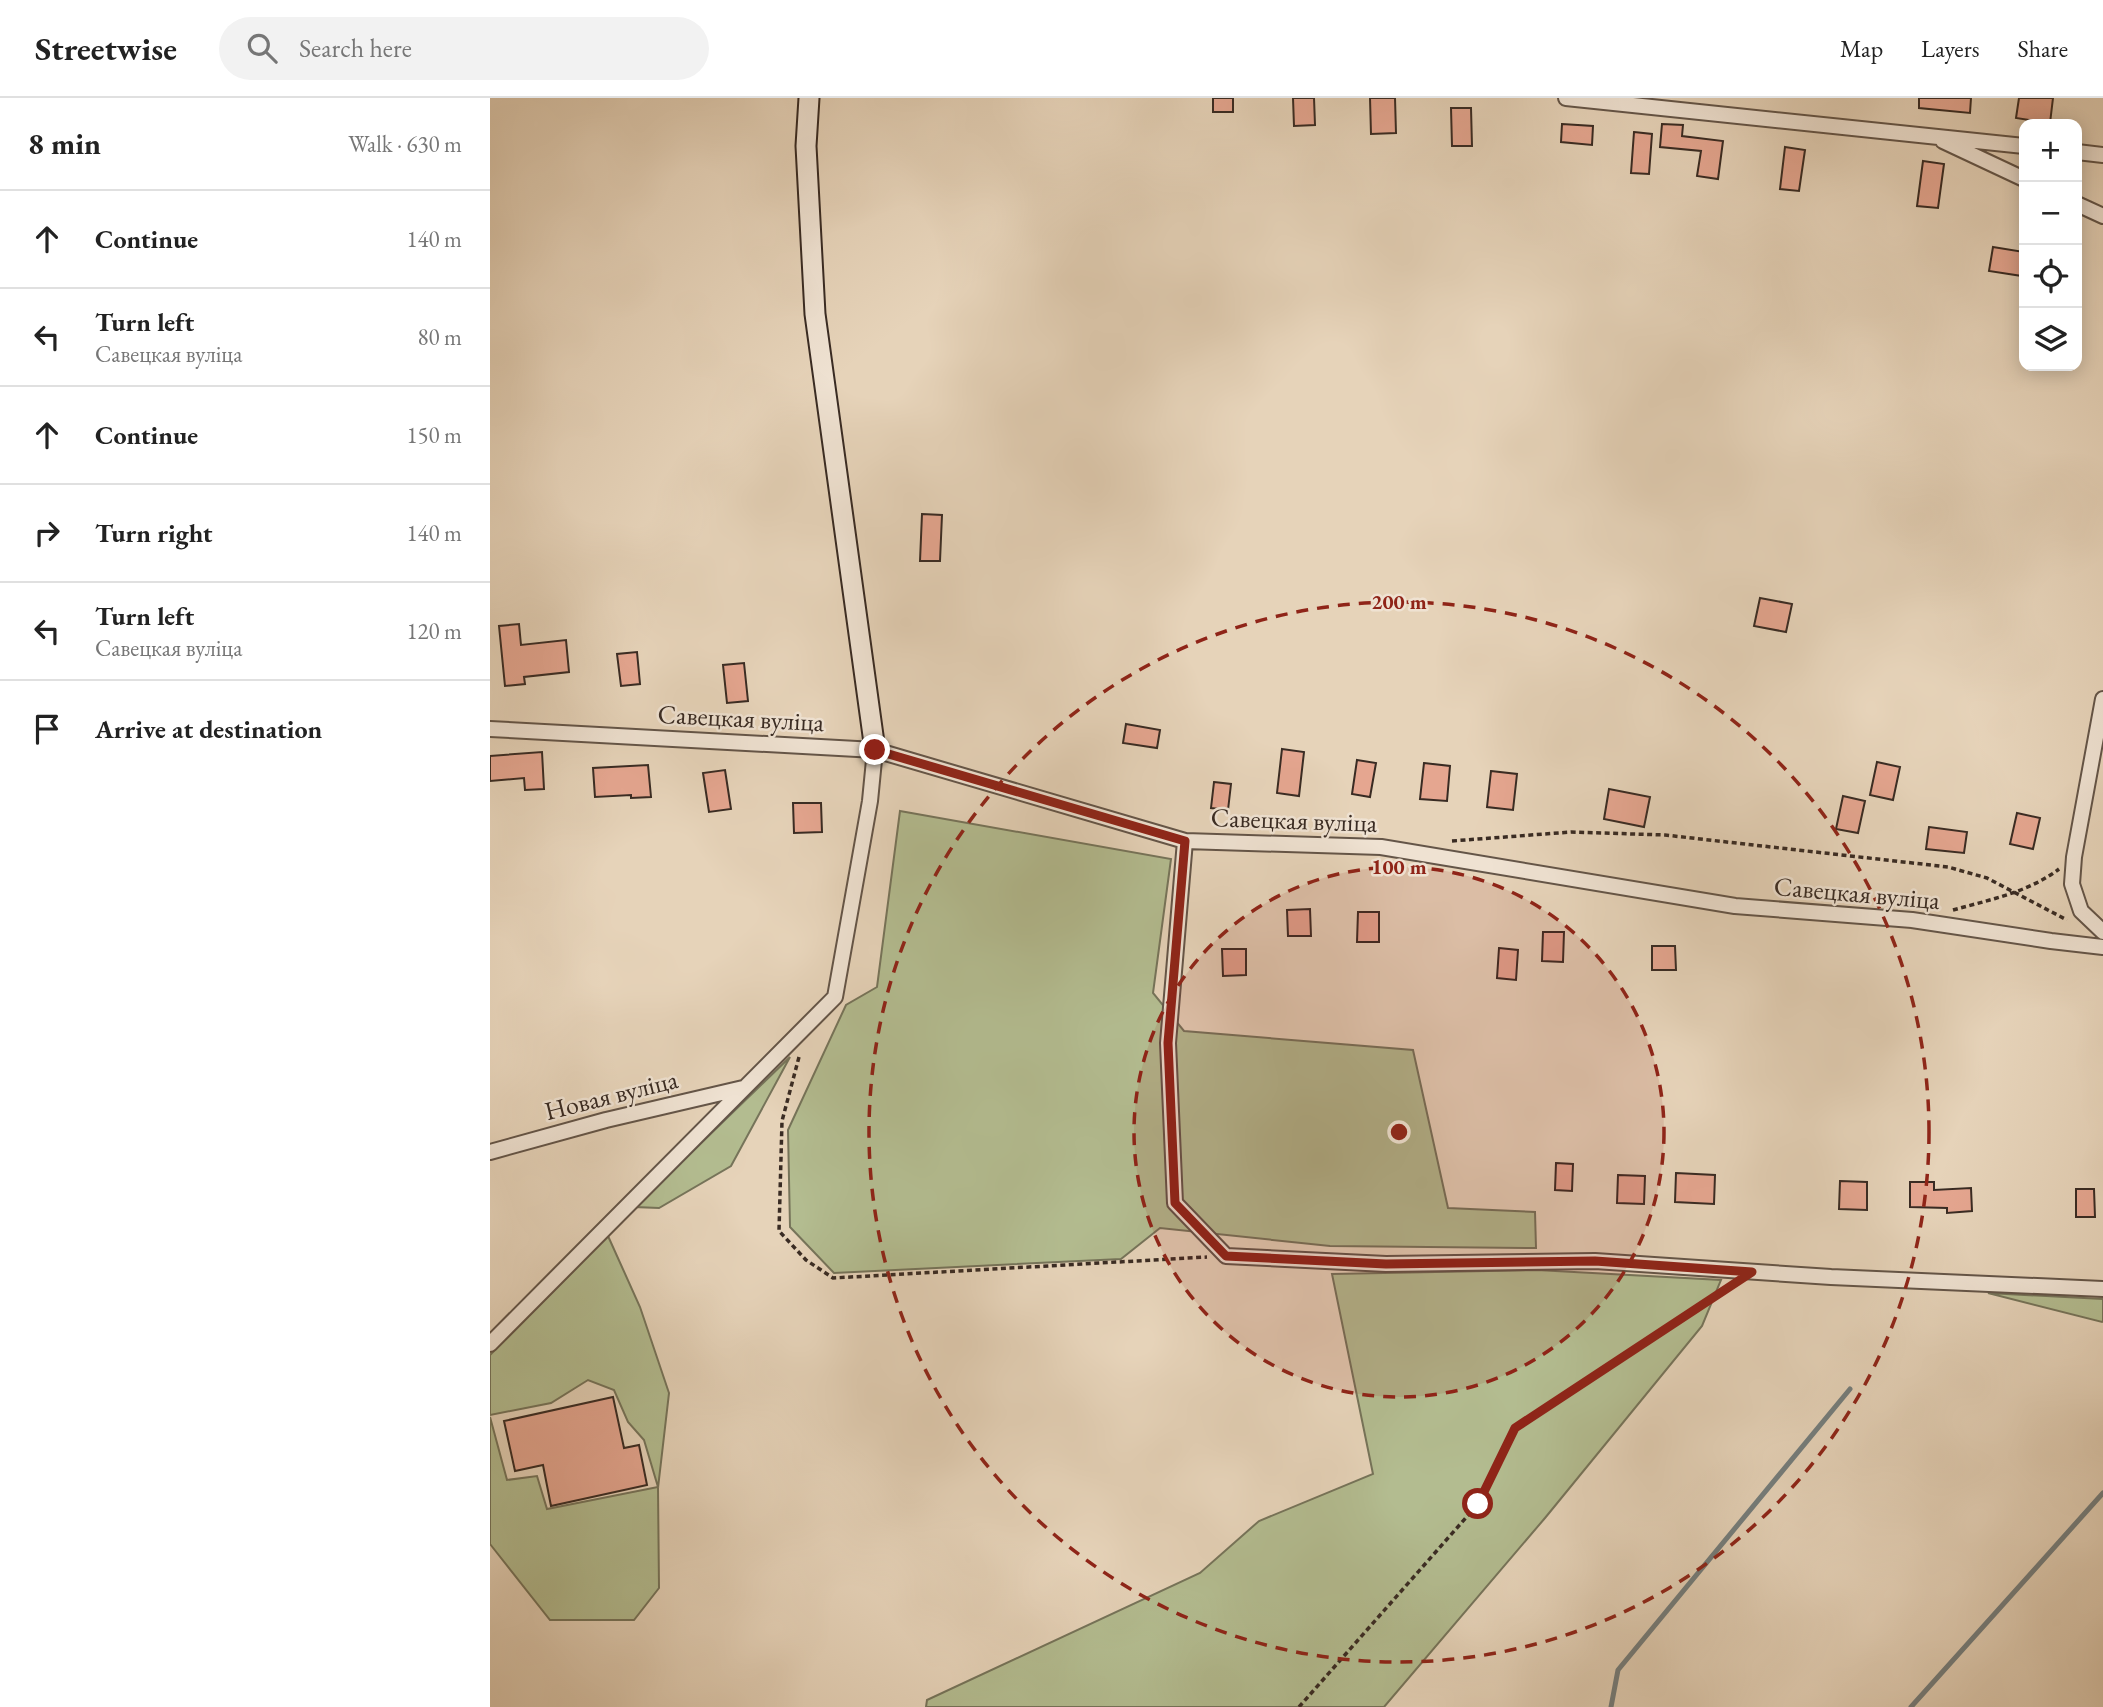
<!DOCTYPE html>
<html lang="en">
<head>
<meta charset="utf-8">
<style>
	body { margin:0; font-family:"EB Garamond",serif; background:#f2f2f2; color:#222 }
	.controls { position:absolute; right:21px; top:21px; display:grid; overflow:hidden; border-radius:14px; box-shadow:0 4px 18px #0003 }
	.controls button { width:63px; height:63px; display:grid; place-items:center; padding:0; border:0; border-bottom:2px solid #e0e0e0; background:#fff; color:#222; font:35px sans-serif }
	.stop { position:absolute; width:21px; height:21px; margin:-16px; border:5px solid #8f2418; border-radius:50%; background:#fff }
	.stop.end { background:#8f2418; border-color:#fff; box-shadow:0 2px 7px #0008 }
	.list { margin:0; padding:0; list-style:none }
	h2 { display:flex; justify-content:space-between; align-items:center; height:91px; margin:0; padding:0 28px; font-size:30px }
	h2 small { font-size:23px; font-weight:400; color:#767676 }
	.list li { display:grid; grid-template-columns:46px 1fr auto; gap:21px; align-items:center; box-sizing:border-box; height:98px; padding:0 28px; border-top:2px solid #e0e0e0 }
	.list b { display:block; font-size:26px; white-space:nowrap }
	.list p { margin:0; font-size:23px; white-space:nowrap; color:#767676 }
	.list em { font-size:23px; font-style:normal; color:#767676 }
	.icon { flex:none; width:38px; height:38px; fill:none; stroke:currentColor; stroke-width:2; stroke-linecap:round; stroke-linejoin:round }
	.map { position:relative; flex:none; width:1613px; height:1609px; overflow:hidden }
	header { display:flex; align-items:center; gap:42px; box-sizing:border-box; height:98px; padding:0 35px; background:#fff; border-bottom:2px solid #e0e0e0 }
	header strong { font-size:33px }
	nav { display:flex; gap:38px; margin-inline-start:auto; font-size:24px }
	.search { width:490px; height:63px; background:#f2f2f2; display:flex; align-items:center; gap:18px; box-sizing:border-box; padding:0 24px; border-radius:38px; color:#767676; font-size:26px }
	main { display:flex }
	aside { flex:1; background:#fff }
	.map>svg:first-child { display:block }
	.green { fill:#b3bc90; stroke:#76745a; stroke-width:2 }
	.lines { fill:none; stroke-linecap:round; stroke-linejoin:round }
	.stream { stroke:#747e7e; stroke-width:5 }
	.building { fill:#e5a690; stroke:#392b23; stroke-width:2 }
	.street-casing { stroke:#645548; stroke-width:18 }
	.secondary-casing { stroke:#392b23; stroke-width:23 }
	.path { stroke:#392b23; stroke-width:3.5; stroke-dasharray:5 3.5; stroke-linecap:butt }
	.street { stroke:#efe2d2; stroke-width:14 }
	.secondary { stroke:#efe2d2; stroke-width:19 }
	.route { stroke:#8f2418; stroke-width:9 }
	.ring { fill:none; stroke:#8f2418; stroke-width:3.5; stroke-dasharray:12 9 }
	.labels { text-anchor:middle; dominant-baseline:central; stroke-width:5; stroke-linejoin:round; paint-order:stroke }
	.street-label { font-size:26px; fill:#392b23; stroke:#efe2d2 }
	.centre { fill:#8f2418; stroke:#efe2d2; stroke-width:3.5 }
	.ring-label { font-size:21px; text-anchor:middle; font-weight:bold; fill:#8f2418; stroke:#efe2d2; stroke-width:5; stroke-linejoin:round; paint-order:stroke }
</style>
</head>
<body>
<header>
<strong>Streetwise</strong>
<div class="search"><svg class="icon" aria-label="search" viewBox="0 0 24 24"><circle cx="10" cy="10" r="6"/><path d="M15 15l6 6"/></svg>Search here</div>
<nav><a>Map</a><a>Layers</a><a>Share</a></nav>
</header>
<main>
<aside>
<h2>8 min<small>Walk · 630 m</small></h2>
<ul class="list">
<li><svg class="icon" aria-label="ahead" viewBox="0 0 24 24"><path d="M12 20V5M6 11l6-6 6 6"/></svg><div><b>Continue</b></div><em>140 m</em></li>
<li><svg class="icon" aria-label="left" viewBox="0 0 24 24"><path d="M17 20v-9H6M10 6l-5 5 5 5"/></svg><div><b>Turn left</b><p>Савецкая вуліца</p></div><em>80 m</em></li>
<li><svg class="icon" aria-label="ahead" viewBox="0 0 24 24"><path d="M12 20V5M6 11l6-6 6 6"/></svg><div><b>Continue</b></div><em>150 m</em></li>
<li><svg class="icon" aria-label="right" viewBox="0 0 24 24"><path d="M7 20v-9h11M14 6l5 5-5 5"/></svg><div><b>Turn right</b></div><em>140 m</em></li>
<li><svg class="icon" aria-label="left" viewBox="0 0 24 24"><path d="M17 20v-9H6M10 6l-5 5 5 5"/></svg><div><b>Turn left</b><p>Савецкая вуліца</p></div><em>120 m</em></li>
<li><svg class="icon" aria-label="arrive" viewBox="0 0 24 24"><path d="M6 21V4h12l-3 4 3 4H6"/></svg><div><b>Arrive at destination</b></div></li>
</ul>
</aside>
<div class="map">
<svg width="1613" height="1609" viewBox="0 0 1613 1609">
	<rect width="100%" height="100%" fill="#e6d3b9"/>
	<filter id="stains"><feTurbulence type="fractalNoise" baseFrequency=".00286" numOctaves="4"/><feColorMatrix values="0 0 0 0 .2 0 0 0 0 .09 0 0 0 0 .02 0 0 0 .5 -.17"/></filter>
	<radialGradient id="worn" r=".72"><stop offset=".6" stop-color="#630" stop-opacity="0"/><stop offset="1" stop-color="#630" stop-opacity=".3"/></radialGradient>
	<path class="green" d="M410,713l271,48 -18,134 31,38 229,19 35,158 87,4 1,36 -206,-2 -170,-18 -39,31 -287,14 -44,-46 -2,-97 58,-125 31,-18z
		M300,959l-59,109 -72,42 -24,-1z
		M118,1138l32,71 29,86 -11,95 1,100 -25,32h-84l-60,-76v-127l17,63 30,-4 10,33 111,-22 -14,-47 -16,-18 -14,-32 -26,-10 -37,23 -61,12v-60z
		M1047,1172l184,10 -19,46 -157,192 -161,189h-458l1,-7 273,-127 59,-52 114,-47 -41,-200z
		M1498,1195l115,6v22l-1,1z"/>
	<g class="lines">
		<path class="stream" d="M1121,1609l7,-37 232,-281
			M1421,1609l192,-214"/>
	</g>
	<path class="building" d="M723,0h20v14h-20z
		M803,0h21l1,27 -21,1z
		M880,0h25l1,35 -25,1z
		M1429,0h52l-1,15 -51,-5z
		M1529,0h34l-3,25 -34,-5z
		M961,10h20l1,38h-20z
		M1072,26l31,2 -1,19 -31,-3z
		M1172,26l21,1 -1,11 41,5 -5,38 -21,-3 4,-25 -41,-4z
		M1144,34l18,2 -3,40 -18,-1z
		M1295,49l20,3 -6,41 -19,-2z
		M1433,63l21,3 -6,44 -21,-2z
		M1503,149l31,5 -2,24 -33,-5z
		M432,416l20,1 -2,46h-20z
		M1270,500l32,6 -6,28 -32,-6z
		M29,526l2,21 45,-5 3,32 -45,5 1,7 -20,2 -6,-60z
		M147,554l3,32 -19,2 -4,-32z
		M254,565l4,38 -21,2 -4,-38z
		M636,626l34,6 -3,18 -34,-5z
		M792,651l22,3 -5,44 -22,-3z
		M52,654l2,37 -19,1 -1,-12 -34,3v-25z
		M867,662l19,3 -6,34 -18,-3z
		M1387,664l23,5 -7,33 -23,-5z
		M934,665l26,3 -3,35 -27,-2z
		M158,667l3,32 -20,1v-3l-36,2 -2,-29z
		M235,672l6,39 -22,3 -6,-39z
		M1001,673l26,3 -4,36 -26,-3z
		M724,684l17,2 -3,26 -17,-2z
		M1119,691l41,8 -6,30 -40,-8z
		M1353,698l22,5 -7,32 -22,-4z
		M303,705h28l1,29 -28,1z
		M1527,715l23,5 -7,31 -23,-5z
		M1439,729l38,5 -3,21 -38,-4z
		M820,811l1,27h-23l-1,-26z
		M868,814h21v30h-22z
		M1053,834h21l-1,30 -21,-1z
		M1162,848h23l1,24h-24z
		M1009,850l19,2 -2,30 -19,-2z
		M732,851h24v26l-23,1z
		M1066,1065l17,1 -1,27 -17,-1z
		M1186,1075l39,2 -1,29 -39,-2z
		M1128,1077l27,1 -1,28 -27,-1z
		M1350,1083l27,1v28l-28,-1z
		M1420,1084h24v8l37,-2 1,23 -25,2v-5l-37,-1z
		M1586,1091h18l1,28h-19z
		M123,1299l11,51 15,-3 8,40 -96,21 -8,-41 -28,6 -11,-50z"/>
	<g class="lines">
		<defs>
			<path id="street" d="M1076,0l458,48
				M1453,43l81,38
				M1587,54l26,3
				M1587,106l26,12
				M1613,601l-29,158 -2,27 9,27 22,21
				M0,631l385,21 310,91 196,6 354,59 177,14 139,21 52,6
				M695,743l-17,202 7,160 51,53 160,8 209,-3 236,16 272,12
				M0,1054l116,-32 137,-32
				M0,1246l345,-347 35,-196 5,-51"/>
			<path id="secondary" d="M319,0l-3,48 9,168 60,436"/>
		</defs>
		<use href="#street" class="street-casing"/>
		<use href="#secondary" class="secondary-casing"/>
		<path class="path" d="M962,743l119,-9 94,3 283,32 39,11 80,42
			M1463,812c36,-10 76,-18 106,-41
			M309,959l-17,64 -3,110 27,29 27,18 374,-21
			M809,1609l179,-203 37,-76 216,-142"/>
		<use href="#street" class="street"/>
		<use href="#secondary" class="secondary"/>
	</g>
	<g class="lines">
		<path class="route" d="M385,652l310,91 -17,202 7,160 51,53 160,8 209,-3 157,11 -237,156 -37,76"/>
	</g>
	<circle cx="909" cy="1034" r="265" fill="#8f2418" fill-opacity=".12"/>
	<g class="ring">
		<circle cx="909" cy="1034" r="265"/>
		<circle cx="909" cy="1034" r="530"/>
	</g>
	<g class="labels">
		<g class="street-label">
			<text transform="translate(251 620) rotate(3)">Савецкая вуліца</text>
			<text transform="translate(804 722) rotate(2)">Савецкая вуліца</text>
			<text transform="translate(1367 795) rotate(5)">Савецкая вуліца</text>
			<text transform="translate(121 997) rotate(-14)">Новая вуліца</text>
		</g>
	</g>
	<circle cx="909" cy="1034" r="10" class="centre"/>
	<g class="ring-label">
		<text x="909" y="511">200 m</text>
		<text x="909" y="776">100 m</text>
	</g>
	<rect width="100%" height="100%" filter="url(#stains)"/>
	<rect width="100%" height="100%" fill="url(#worn)"/>
</svg>
<div class="controls">
<button>+</button>
<button>−</button>
<button><svg class="icon" aria-label="locate" viewBox="0 0 24 24"><circle cx="12" cy="12" r="6"/><path d="M12 2v4M12 18v4M2 12h4M18 12h4"/></svg></button>
<button><svg class="icon" aria-label="layers" viewBox="0 0 24 24"><path d="M12 4l9 5-9 5-9-5zM3 14l9 5 9-5"/></svg></button>
</div>
<div class="stop" style="left:988px;top:1406px"></div>
<div class="stop end" style="left:385px;top:652px"></div>
</div>
</main>
</body>
</html>
